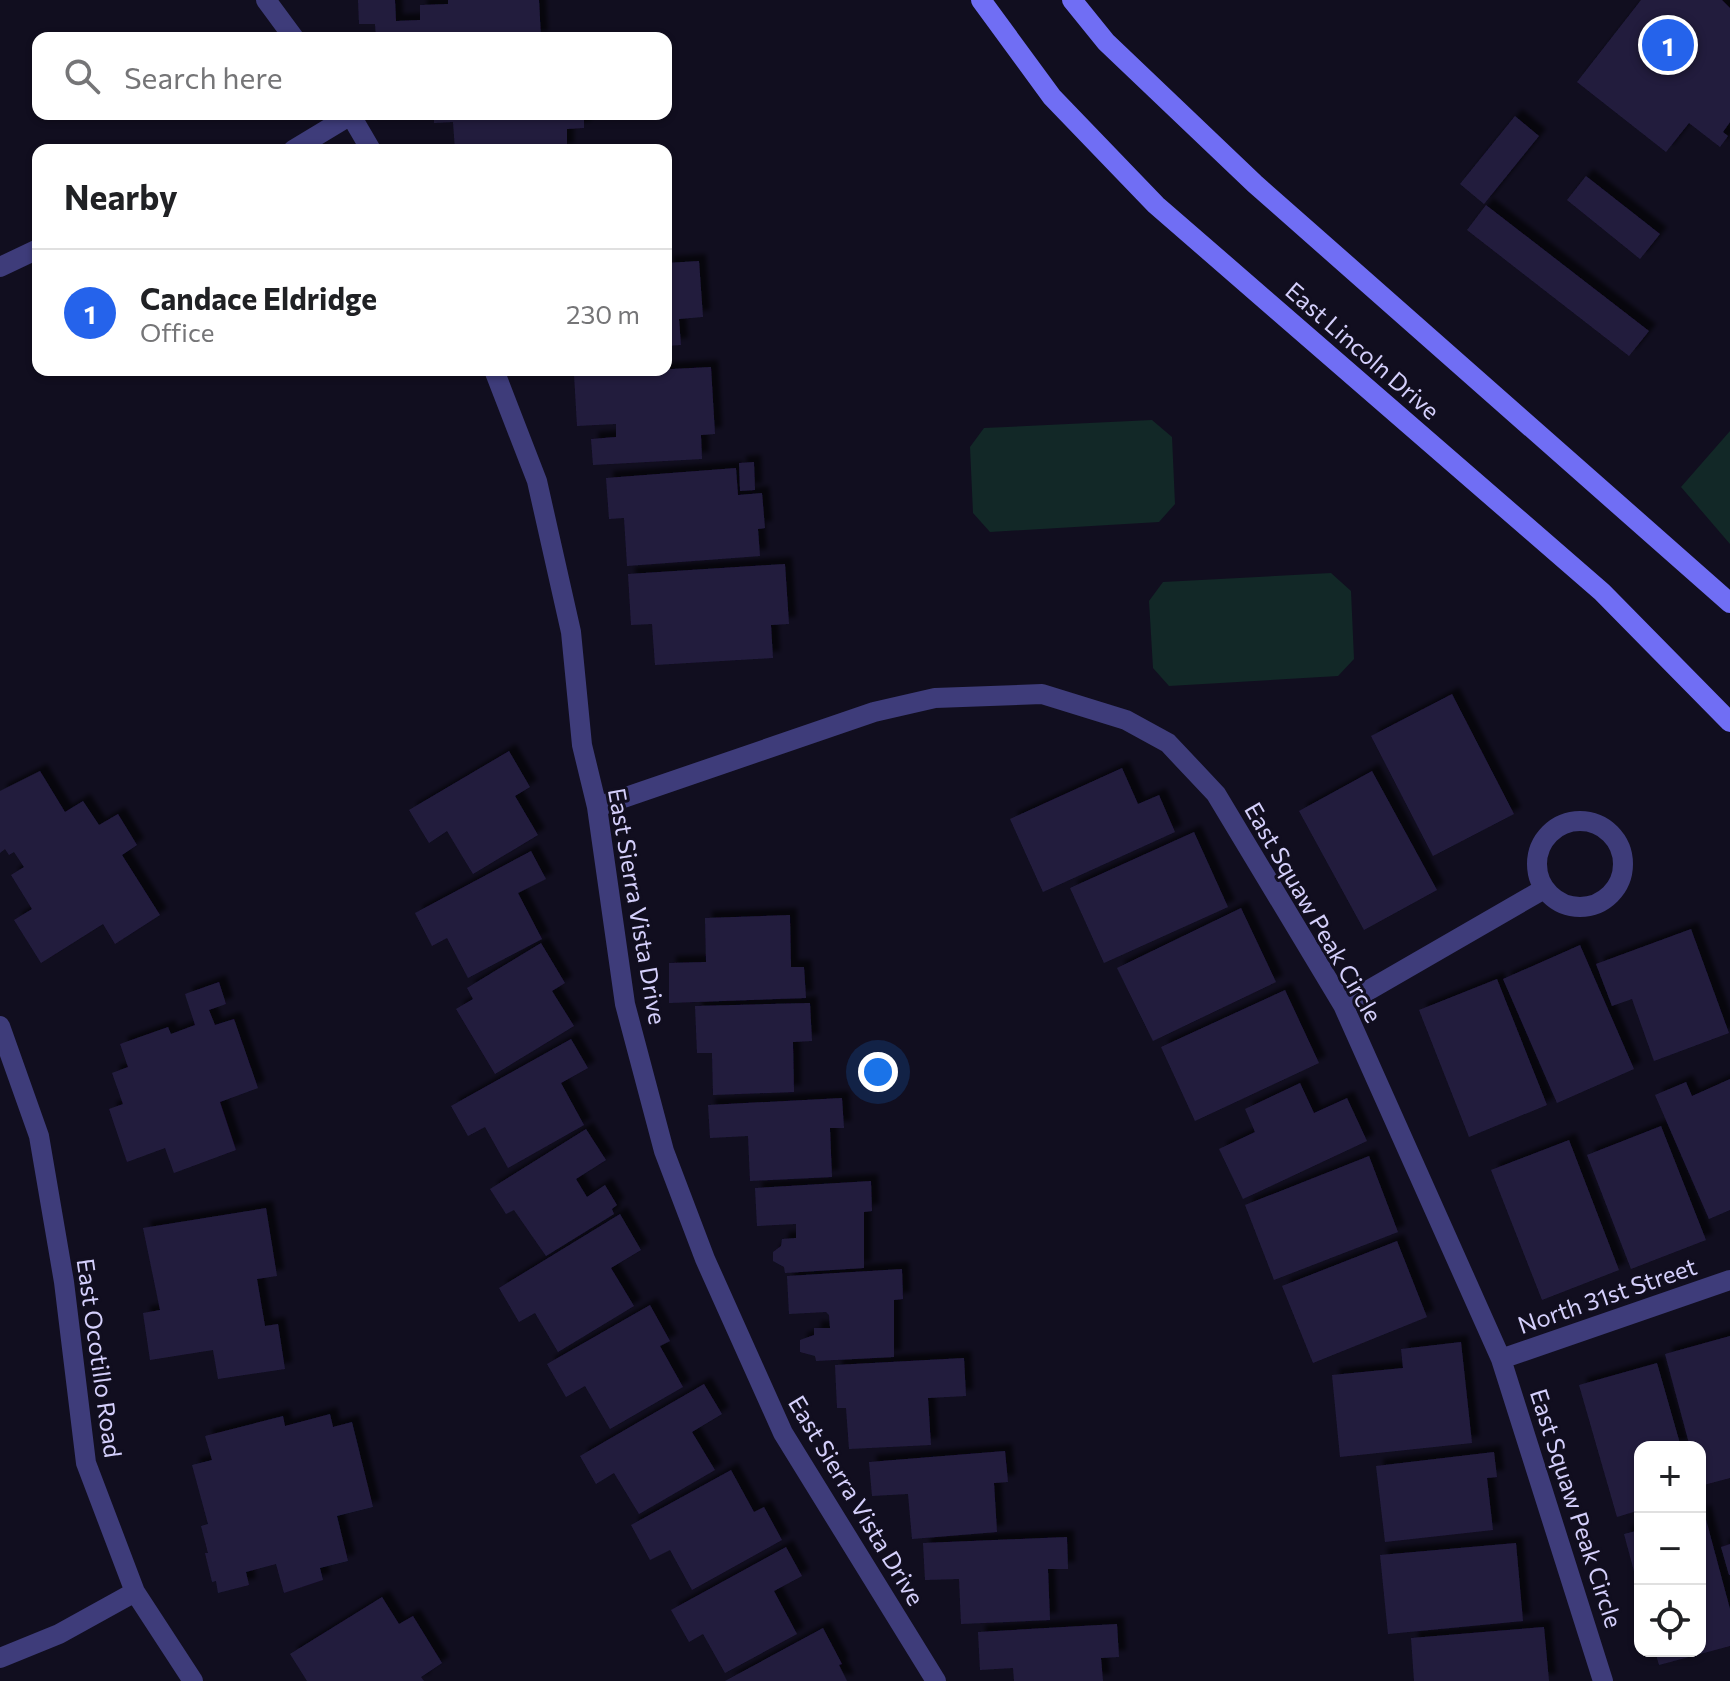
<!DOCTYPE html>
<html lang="en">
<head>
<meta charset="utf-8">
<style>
	body { margin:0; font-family:Commissioner,sans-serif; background:#f6f6f6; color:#202124 }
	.controls { position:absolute; right:24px; bottom:24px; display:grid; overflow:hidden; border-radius:16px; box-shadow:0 2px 6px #0004 }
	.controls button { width:72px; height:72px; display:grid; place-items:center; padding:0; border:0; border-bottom:2px solid #e0e0e0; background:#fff; color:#202124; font:40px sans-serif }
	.you { position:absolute; left:878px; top:1072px; width:28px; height:28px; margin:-20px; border:6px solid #fff; border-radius:50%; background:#1a73e8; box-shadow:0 0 0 12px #1a73e833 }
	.badge { display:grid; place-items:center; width:52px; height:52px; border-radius:50%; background:#2563eb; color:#fff; font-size:26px; font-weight:700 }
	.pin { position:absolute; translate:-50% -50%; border:4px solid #fff; box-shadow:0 2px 8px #0006 }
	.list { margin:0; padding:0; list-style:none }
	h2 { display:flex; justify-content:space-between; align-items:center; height:104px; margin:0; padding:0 32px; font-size:34px }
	h2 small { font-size:26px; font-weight:400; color:#757577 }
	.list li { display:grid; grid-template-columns:52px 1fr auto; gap:24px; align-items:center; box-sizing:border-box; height:128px; padding:0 32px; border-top:2px solid #e0e0e0 }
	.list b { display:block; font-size:30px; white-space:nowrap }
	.list p { margin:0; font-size:26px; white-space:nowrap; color:#757577 }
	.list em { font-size:26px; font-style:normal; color:#757577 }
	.icon { flex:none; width:44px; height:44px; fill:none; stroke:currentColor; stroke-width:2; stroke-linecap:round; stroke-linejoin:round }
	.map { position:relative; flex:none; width:1730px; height:1681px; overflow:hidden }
	.search { position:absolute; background:#fff; box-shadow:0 2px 6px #0004; left:32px; top:32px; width:640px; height:88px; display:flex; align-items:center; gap:20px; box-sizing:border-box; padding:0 28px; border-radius:16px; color:#757577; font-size:30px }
	.panel { position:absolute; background:#fff; box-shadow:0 2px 6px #0004; left:32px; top:144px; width:640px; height:232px; border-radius:16px }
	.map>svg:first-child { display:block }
	.green { fill:#122827 }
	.building { fill:#221c3e; filter:url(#shadow) }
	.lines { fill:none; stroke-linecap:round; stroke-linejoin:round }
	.street { stroke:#3e3c7a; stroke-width:20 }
	.secondary { stroke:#706ef4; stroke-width:20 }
	.labels { text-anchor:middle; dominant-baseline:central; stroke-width:6; stroke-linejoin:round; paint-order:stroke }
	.street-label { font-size:24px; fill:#d4cffb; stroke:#110e1f }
</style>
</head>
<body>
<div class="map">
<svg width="1730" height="1681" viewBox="0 0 1730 1681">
	<defs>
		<filter id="shadow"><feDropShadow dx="7" dy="-7" stdDeviation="2" flood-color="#0009"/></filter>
	</defs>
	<rect width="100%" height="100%" fill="#110e1f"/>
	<path class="green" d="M1152,420l20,17 3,67 -16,18 -169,10 -17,-19 -3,-66 14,-19z
		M1730,431v113l-49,-57z
		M1331,573l20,18 3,68 -16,17 -169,10 -16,-18 -4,-67 14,-19z"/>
	<path class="building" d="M358,0h37l1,21 24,-1v-15l28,-1v-4h91l2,38h-165l-1,-14h-16z
		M1641,0h81l8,8v114l-7,10 5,4 -8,11 -31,-24 -23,29 -89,-70z
		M434,114h150v14l-17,1v21h-112l-2,-28 -19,1z
		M1515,116l24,20 -55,68 -24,-20z
		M1586,176l74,58 -20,25 -73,-59z
		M1486,205l163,126 -20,25 -162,-126z
		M699,261l4,56 -24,2 2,26 -15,1v-83z
		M711,367l4,67 -14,1 1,24 -109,6 -2,-26 25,-2v-13l-39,2 -3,-52z
		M754,462l1,28 -15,1 -1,-28z
		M736,468l2,27 24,-2 3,35 -7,1 2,27 -133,10 -3,-48 -15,1 -3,-41z
		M785,564l4,60 -18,1 2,33 -118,7 -3,-41 -21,1 -3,-51z
		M1452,694l62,120 -81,42 -62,-120z
		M509,751l21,36 -15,9 23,39 -65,39 -26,-43 -18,12 -20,-33z
		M1122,768l16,36 21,-9 16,37 -132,60 -33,-73z
		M40,771l25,41 18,-11 16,24 19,-11 19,31 -15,10 38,60 -45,29 -12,-20 -62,39 -27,-43 18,-11 -21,-34 13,-8 -10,-15 -5,3 -4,-6 -5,4v-62z
		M1372,771l65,119 -73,40 -65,-119z
		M1194,832l34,75 -124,56 -34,-75z
		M531,851l15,28 -28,14 24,46 -74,39 -21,-40 -15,8 -17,-33z
		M1241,908l35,74 -123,59 -36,-73z
		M790,915l1,52h13l2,31 -137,5v-40l37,-1 -1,-44z
		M1691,929l38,104 -75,28 -22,-62 -20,7 -16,-42z
		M541,943l24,40 -13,8 22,35 -79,48 -39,-65 17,-10 -6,-11z
		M1580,945l54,124 -77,34 -54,-124z
		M1497,979l50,126 -78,32 -50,-127z
		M219,982l7,22 -17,6 6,15 19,-6 24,69 -38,14 16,48 -62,23 -9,-25 -38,14 -18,-53 14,-5 -11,-31 16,-6 -8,-23 48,-17 3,7 24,-9 -10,-31z
		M1285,990l34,73 -124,58 -34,-74z
		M810,1003l2,38 -19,1 1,50 -81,3 -1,-42h-15l-2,-47z
		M571,1039l17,29 -27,15 23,42 -76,43 -23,-41 -17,9 -17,-30z
		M1730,1079v131l-21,9 -54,-124 31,-13 6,14z
		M1300,1083l14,30 33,-15 20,43 -124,58 -24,-50 36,-17 -10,-23z
		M842,1098l2,30h-14l2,49 -82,4 -2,-45 -38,2 -2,-33z
		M1661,1126l45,114 -75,29 -44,-114z
		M586,1129l20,31 -30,19 11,18 18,-12 12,20 -5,4 2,5 -68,42 -32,-46 -8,4 -16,-25z
		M1569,1140l50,130 -77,30 -51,-130z
		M1369,1156l29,76 -124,48 -29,-75z
		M871,1181l1,30 -8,1v56l-79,5 -1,-6 -11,-6v-9l8,-6 1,-7 14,-1v-14l-39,2 -2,-38z
		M266,1208l11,68 -20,3 8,47 13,-2 7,45 -67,10 -5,-29 -63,10 -7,-47 17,-3 -17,-82z
		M620,1214l21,36 -30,18 23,38 -76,46 -23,-39 -16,9 -20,-34z
		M1397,1241l30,76 -114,46 -31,-77z
		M902,1269l1,30 -9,1v57l-78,4 -1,-5 -15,-4v-12l14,-5v-7h16l-1,-13 -3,-3 -37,2 -2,-38z
		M650,1305l20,36 -10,5 23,41 -73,42 -25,-43 -19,11 -19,-33z
		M1730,1336v142l-30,8v-39h-10l-25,-93z
		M1461,1342l11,101 -132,14 -8,-82 71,-7 -2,-19z
		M964,1358l2,38 -38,2 3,47 -82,4 -3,-41h-9l-2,-43z
		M1657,1363l24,84h-41v63l-23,7 -38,-132z
		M704,1384l18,30 -30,18 23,38 -76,44 -25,-41 -18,11 -16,-28z
		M330,1414l3,13 19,-5 21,85 -36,9 11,45 -28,7 3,12 -39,13 -8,-29 -30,8 3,13 -31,8 -2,-12 -4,1 -7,-29h3l-7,-27 7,-2 -16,-59 20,-5 -7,-24 78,-20 2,10z
		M1005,1451l3,31 -14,1 3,49 -85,7 -4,-45 -36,2 -3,-34z
		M1494,1452l3,25 -10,1 6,52 -108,12 -9,-76z
		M731,1470l23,42 10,-5 18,33 -90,50 -22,-40 -20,10 -19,-35z
		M1704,1512l26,97v37l-71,19 -4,-14h45v-138z
		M1640,1530v60h-1l-15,-56z
		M1067,1537l1,32h-20l2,51 -89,4 -2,-45 -34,1 -2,-37z
		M1516,1543l7,78 -135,13 -8,-79z
		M1730,1544v31h-1l-8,-28z
		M786,1547l16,29 -28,15 23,43 -72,39 -22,-39 -14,8 -18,-32z
		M382,1597l17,27 14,-8 29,47 -21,14 3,4h-117l-17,-27z
		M1117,1624l2,33 -18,1 2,23h-89l-1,-13 -33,2 -2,-38z
		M1544,1627l5,54h-135l-3,-43z
		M823,1628l19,36 -3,1 8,16h-122z"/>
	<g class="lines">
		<path class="street" d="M266,0l28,38
			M350,114l21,36
			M293,150l58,-35
			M0,267l38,-18
			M494,370l43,111 34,151 11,113 15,62 28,197 39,147 41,108 78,174 153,248
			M597,807l277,-95 61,-14 107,-4 84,26 42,23 48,51 127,211 158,354 102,322
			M1537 864a43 43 0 1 1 86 0a43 43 0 1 1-86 0Z
			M1343,1005l201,-116
			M0,1026l39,110 25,146 22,181 49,129 58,89
			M1501,1359l229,-79
			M0,1658l59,-24 76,-42"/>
		<path class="secondary" d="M981,0l71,97 104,108 446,387 128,130
			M1072,0l34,42 149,142 475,419"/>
	</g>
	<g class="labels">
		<g class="street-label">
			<text transform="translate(1363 350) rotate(41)">East Lincoln Drive</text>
			<text transform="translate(638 906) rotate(80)">East Sierra Vista Drive</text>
			<text transform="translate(1314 912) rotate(60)">East Squaw Peak Circle</text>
			<text transform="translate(1607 1295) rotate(-19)">North 31st Street</text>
			<text transform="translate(100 1358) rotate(82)">East Ocotillo Road</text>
			<text transform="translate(857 1500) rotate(59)">East Sierra Vista Drive</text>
			<text transform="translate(1577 1508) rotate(72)">East Squaw Peak Circle</text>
		</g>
	</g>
</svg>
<div class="controls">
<button>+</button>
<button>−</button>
<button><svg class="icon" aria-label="locate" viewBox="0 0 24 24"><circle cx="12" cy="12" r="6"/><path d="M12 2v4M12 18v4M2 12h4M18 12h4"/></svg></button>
</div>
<div class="you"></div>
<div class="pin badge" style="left:1668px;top:45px">1</div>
<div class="search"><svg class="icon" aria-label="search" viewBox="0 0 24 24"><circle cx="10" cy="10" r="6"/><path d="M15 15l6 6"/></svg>Search here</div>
<section class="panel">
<h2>Nearby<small></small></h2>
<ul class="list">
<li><span class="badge">1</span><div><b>Candace Eldridge</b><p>Office</p></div><em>230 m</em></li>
</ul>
</section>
</div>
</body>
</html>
